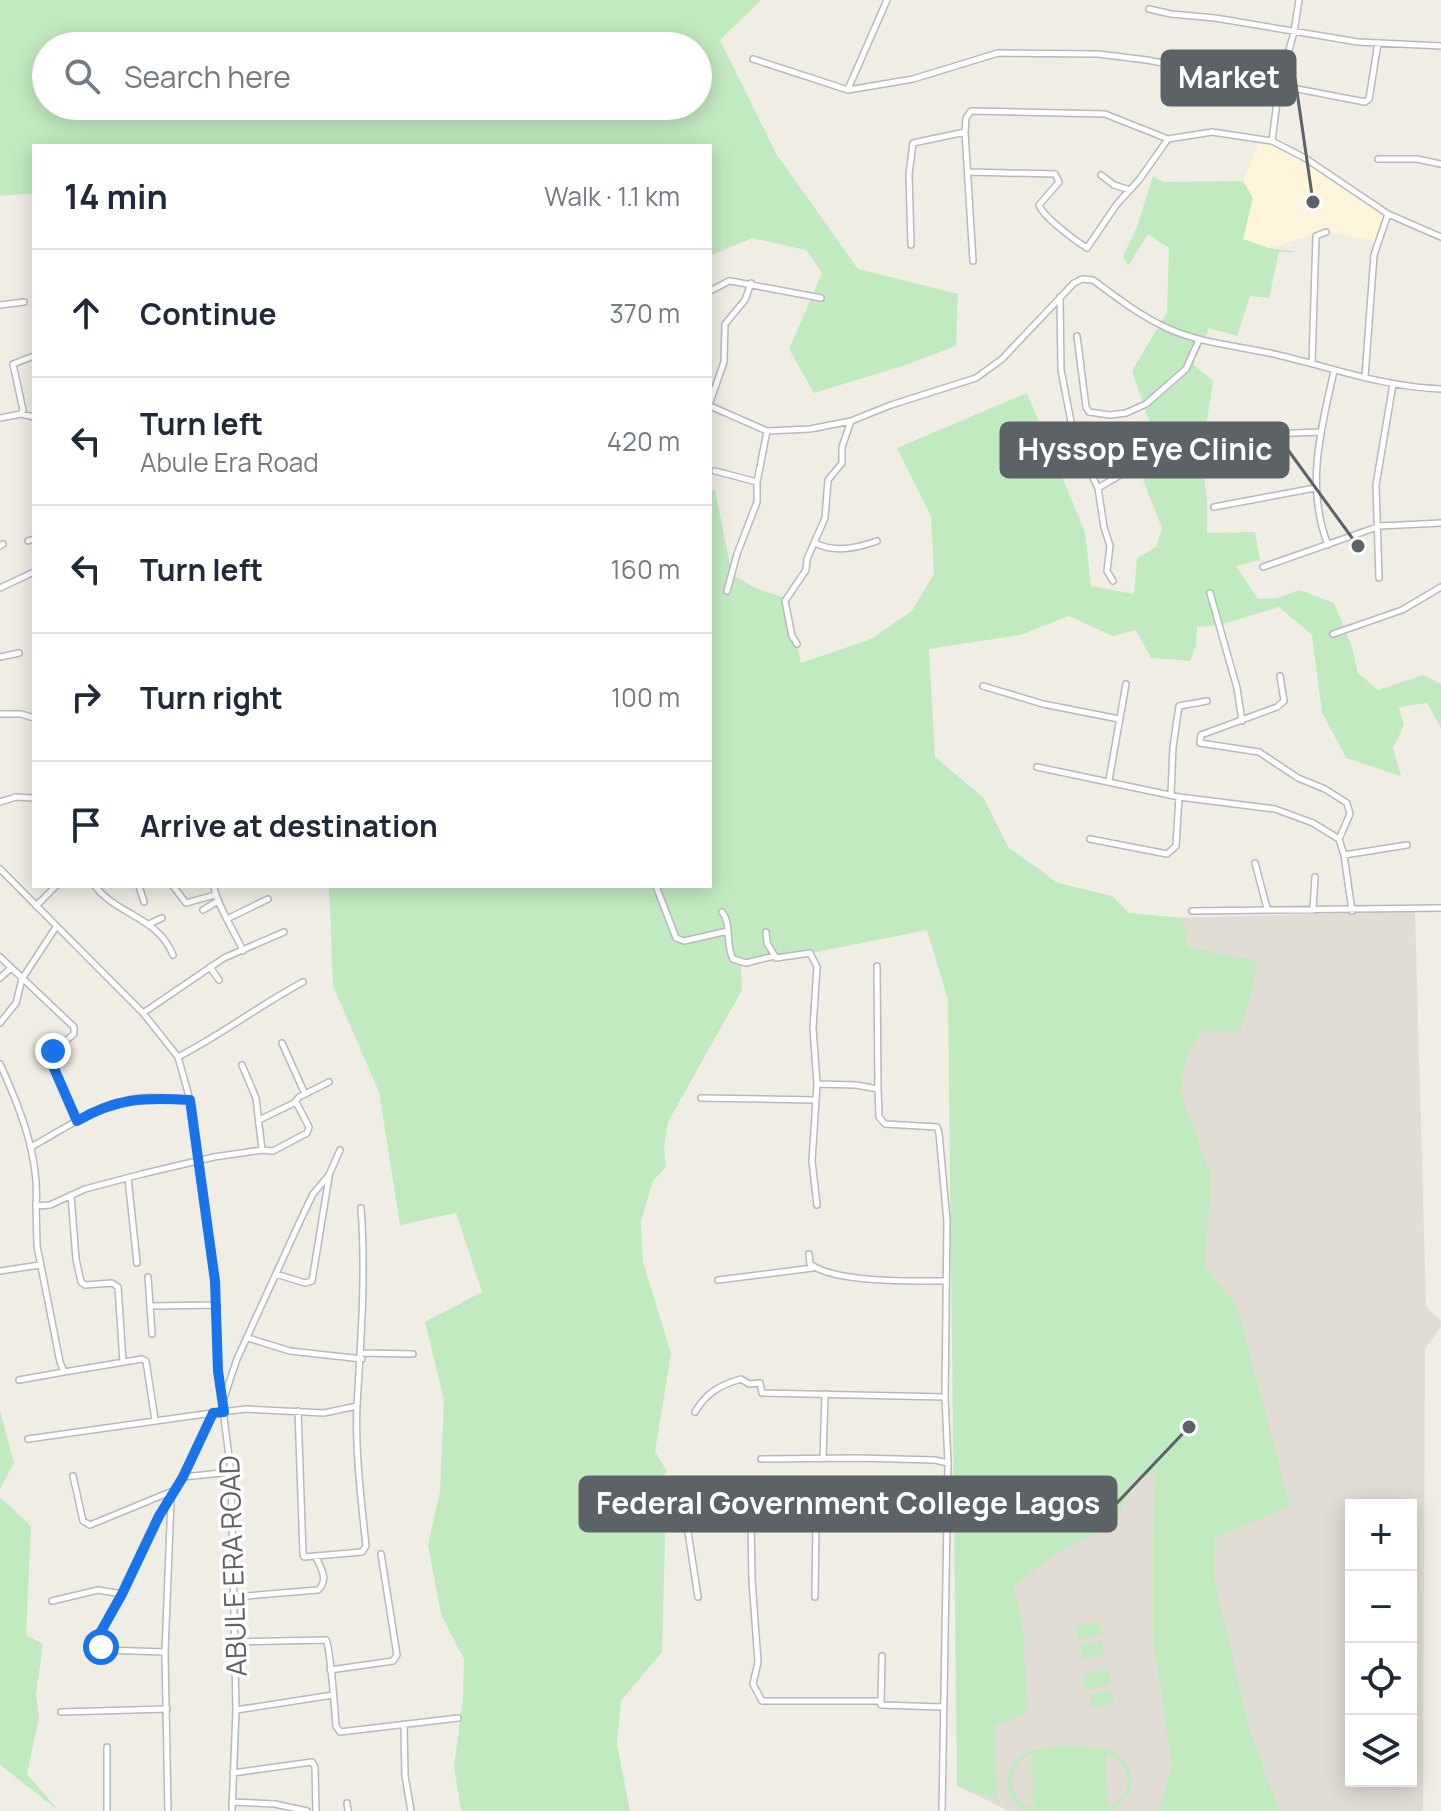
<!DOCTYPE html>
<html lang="en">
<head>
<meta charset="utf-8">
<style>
	body { margin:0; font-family:Manrope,sans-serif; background:#f6f6f7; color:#1f2937 }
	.controls { position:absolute; right:24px; bottom:24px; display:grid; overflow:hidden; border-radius:0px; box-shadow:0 4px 20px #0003 }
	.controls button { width:72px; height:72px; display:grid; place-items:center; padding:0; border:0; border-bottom:2px solid #e0e1e3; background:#fff; color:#1f2937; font:40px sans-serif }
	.stop { position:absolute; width:24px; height:24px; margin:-18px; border:6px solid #1a73e8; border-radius:50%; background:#fff }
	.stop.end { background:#1a73e8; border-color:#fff; box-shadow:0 2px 8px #0008 }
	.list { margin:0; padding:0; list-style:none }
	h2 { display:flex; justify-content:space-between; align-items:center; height:104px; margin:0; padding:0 32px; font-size:34px }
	h2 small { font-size:26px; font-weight:400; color:#747a83 }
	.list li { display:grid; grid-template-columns:52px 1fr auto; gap:24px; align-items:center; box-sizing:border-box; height:128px; padding:0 32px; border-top:2px solid #e0e1e3 }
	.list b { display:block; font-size:30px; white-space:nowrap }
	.list p { margin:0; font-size:26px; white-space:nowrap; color:#747a83 }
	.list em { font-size:26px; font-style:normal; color:#747a83 }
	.icon { flex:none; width:44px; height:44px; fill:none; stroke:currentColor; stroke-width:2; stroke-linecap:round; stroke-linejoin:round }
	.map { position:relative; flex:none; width:1441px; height:1811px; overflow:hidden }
	.search { position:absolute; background:#fff; box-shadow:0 4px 20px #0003; left:32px; top:32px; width:680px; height:88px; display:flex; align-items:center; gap:20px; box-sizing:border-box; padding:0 28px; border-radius:44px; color:#747a83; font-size:30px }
	.panel { position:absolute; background:#fff; box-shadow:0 4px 20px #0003; left:32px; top:144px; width:680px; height:744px; border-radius:0px }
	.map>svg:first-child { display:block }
	.commercial { fill:#fff5dc }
	.education { fill:#e1dcd4; fill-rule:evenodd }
	.green { fill:#c2eac0; fill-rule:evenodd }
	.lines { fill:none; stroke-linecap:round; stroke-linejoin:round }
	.minor-casing { stroke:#b6b9bd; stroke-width:8 }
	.minor { stroke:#fff; stroke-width:5 }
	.route { stroke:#1a73e8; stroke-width:10 }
	.labels { text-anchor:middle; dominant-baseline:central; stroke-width:7; stroke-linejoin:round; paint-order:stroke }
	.street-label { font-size:28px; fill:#5d6267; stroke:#fff }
	.leader { fill:none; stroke:#5d6267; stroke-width:3 }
	.callout-dot { fill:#5d6267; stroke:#fff; stroke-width:3 }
	.callout { fill:#5d6267; stroke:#5d6267; stroke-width:3 }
	.callout-label { font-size:30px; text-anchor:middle; font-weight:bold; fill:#fff }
</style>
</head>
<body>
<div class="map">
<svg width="1441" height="1811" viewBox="0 0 1441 1811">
	<rect width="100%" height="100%" fill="#f0ede5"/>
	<path class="commercial" d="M1274,135l86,55 18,16 42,21 21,5v6l-48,-22 -13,24 -5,29 -1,-28 -48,-10 -57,17 -26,-9 10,-41 -10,-17 15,-37z"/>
	<path class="education" d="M1415,911l11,395 15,15v5l-16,23 -2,462h-414l-52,-25 172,-872 53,4zM1351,1505h60v276h-60z"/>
	<path class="green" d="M0,0h761l-41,40 57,115 81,114 100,25 -2,52 -47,18 -95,29 -25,-44 33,-76 -16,-23 -54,-12 -42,18v-110h-676v47l-34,3zM46,46h652v60h-652z
		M1153,176l10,6 80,-1 10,17 -10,41 26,9 30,4h-20l-10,46 -19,-2 -13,40 -28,-8 -16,36 20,17 -12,79 6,38v35l48,-1 5,28 -24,6 22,33 20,-1 21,-8 35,13 18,44 6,26 20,17 45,-15 18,9v44l-14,-25 -28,4 5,18 -11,23 8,28 -55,-18 -24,-46 -10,-77 -33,-28 -60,18 -22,2 -1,18 -6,16 -39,-3 -15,-28 -23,6 -44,-20 -49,19 -91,14 6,108 48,40 25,50 50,36 54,13 17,17 53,5 6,29 69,14 -4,26 -13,45 -39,-1 -15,29 -6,31 31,85 -6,91 32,39 53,200 -75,31 -1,40 34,148 31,86h-120l13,-47 -19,-126v-103l3,-62 -21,6 -22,48 -45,19 -54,39 9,48 5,80 -33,12 2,74 -40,-13 -9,-786 -21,-70 -186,37 1,23 -74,132 -4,26 2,19 -13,14 -12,40 2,41 28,91 -16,99 12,19 -8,13 7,19 -4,149 -41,49 -4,43 13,67h-169l-7,-44 9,-69 1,-39 -23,-45 -13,-69 12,-54 4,-91 -19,-78 57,-30 -26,-79 -56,12 -21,-133 -46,-106 -4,-100h381v-395l5,-1 17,85 26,14 27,9 16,65 70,-24 41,-28 22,-37 -3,-58 -34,-68 130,-55 58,139 6,54 43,8 3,-36 19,-11 6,-19 -19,-48 28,-14 -22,-46 -17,-49 35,-59 2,-64 -21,-14 -20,32 -5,-10 14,-29z
		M0,1410l14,53 -14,26z
		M0,1497l31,29 -5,109 17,9 -7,50 3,23 -12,57 32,37 -59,-46z
		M1099,1622l2,13 -23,5 -3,-14z
		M1102,1641l3,14 -23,4 -2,-14z
		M1108,1669l3,16 -26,5 -2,-16z
		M1111,1690l3,14 -22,4 -2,-13z
		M1103,1748c23,6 32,23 27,46l-17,17h-87c-12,-7 -18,-16 -18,-30 2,-44 65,-33 95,-33zM1032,1754l1,54h-1c-26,-10 -26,-43 0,-54zM1106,1754c28,10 30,42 2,53z"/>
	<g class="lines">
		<defs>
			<path id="minor" d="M1149,9l22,5 44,4 143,24 83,4
				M753,59l95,31 65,-11 85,-26 100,1 49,6 218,42 4,-3 9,-56
				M848,89l39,-89
				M1272,141l7,-55 15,-54 5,-32
				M1378,159h39l24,5
				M969,172l86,2 4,8 -20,23c4,12 37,36 48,43l30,-44 22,-24 29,-41
				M1101,175l13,10 16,5
				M911,245l-2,-71 4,-31 52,-11
				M973,261l-8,-129 1,-14 5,-7 134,3 63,25 44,-7 60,9 33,17 83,56 53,23
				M710,291l19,-10 7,1 85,16
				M1060,297l1,73 11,57 8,24 18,37 6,39 6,19 -3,25 6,10
				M0,305l24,-3
				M1077,336l9,71 3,5 21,3 16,-2 20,-9 40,-35 13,-29
				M1312,364l4,-128 10,-4
				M1365,377l9,-122 14,-41
				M710,402l14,-40 1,-38 20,-24 6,-17
				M710,406l57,25 43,-2 41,-8 40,-16 85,-27 26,-19 72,-76 8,-4 11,1c23,17 46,35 72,47 35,17 76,19 113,28 55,13 107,32 163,34
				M21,414l13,3
				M0,418l21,-4 2,-4 -10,-46 21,-8
				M1218,436l102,-4
				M715,471l42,11
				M1098,488l24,-14
				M1214,507l101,-19
				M28,541l6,-2
				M815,543c19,10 43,5 62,-2
				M1328,545c-23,-58 -7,-116 6,-174
				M0,546l3,-2
				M1263,567l117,-41 61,-3
				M1379,578l-3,-93 17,-101
				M0,588l34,-16
				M727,591l10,-37 20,-52v-20l10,-51
				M1210,593l27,95 5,33
				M1333,634l69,-24 39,-23
				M797,644l-5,-8 -7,-35 21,-31 1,-11 18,-41 3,-38 14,-17v-16l9,-26
				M0,657l19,-4
				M1280,676l4,25 -7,6 -76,28 -1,8 59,9 39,26 27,11 22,14 3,11 -11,25
				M983,686l60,18 76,15
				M0,714h21l13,4
				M1037,767l142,30 96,12 38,14 26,16 5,16 8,56
				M1109,780l17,-96
				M1171,794l2,-47 6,-41 28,-5
				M0,802l16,-5 18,1
				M1090,839l77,15 9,-8 3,-49
				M1344,855l63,-10
				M1255,863l12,45
				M0,869l143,144 35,44 12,43 25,181 3,90 13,101 5,238 -4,101
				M95,886c22,29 63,31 78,69
				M139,886l5,16
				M173,886l13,17 29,-8
				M214,886c1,16 22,48 29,65
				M656,886l20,52 8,3 44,-10
				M36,906l20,-20
				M203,910l15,-9
				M1313,910l2,-33
				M1192,911l249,-3
				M722,912c10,12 3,32 11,47l13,4 28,-7
				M229,918l39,-19
				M149,924l13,-6
				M766,932l1,11 9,15 34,-5 7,14 -4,61 4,56 -5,77 5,44
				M0,957l74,70v7l-21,17 -2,9 26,61
				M877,966l1,123
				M210,967l9,13
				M0,978l11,-10
				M143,1013l81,-55 60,-26
				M0,1023l16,-20 6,-24 34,-52
				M282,1043l23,51
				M178,1057c43,-22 82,-52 125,-75
				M0,1064c20,44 40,94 36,142l14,-1 35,-16 57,-15 72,-17 48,-7 -6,-52 -14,-33
				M817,1084l39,1 22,4 1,28 6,7 52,3 2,6 8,88 -2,176 3,66 -6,348
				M701,1098l115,2
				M294,1103l5,-6 30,-15
				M259,1120l35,-17 3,1 12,23 -2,6 -34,18 -11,-1
				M31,1147c35,-19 69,-44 109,-49 16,-2 33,1 50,2
				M128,1178l9,85
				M71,1195l5,64 5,23 4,3 27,-2 6,4 5,75
				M36,1206l1,40 23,116 4,10 78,-13 4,2 9,59
				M809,1254l1,10c25,19 103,17 136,17
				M0,1271l40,-6
				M276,1274l29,9 7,-2 17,-104
				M148,1277l4,57
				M718,1280l95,-12
				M150,1306l67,-1
				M248,1338l42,13 72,8
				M362,1353l51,1
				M19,1380l45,-8
				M224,1398l13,-39 64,-140 12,-25 16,-19 11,-25
				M298,1411l5,143 1,3 58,-5 4,-6c-5,-47 -11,-95 -9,-141 4,-66 9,-131 4,-197
				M695,1412c11,-19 25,-27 46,-33l8,5 11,-1 2,10 183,4
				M28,1439l184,-26
				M761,1459l96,-1 78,2 13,3
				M823,1459l2,-65
				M73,1476l10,45 7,4 85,-35
				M183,1477l48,-5
				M751,1521l1,59 6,82 -5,22 9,17h117l2,4 62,2
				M234,1597l84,-7c11,-10 3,-22 -2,-33
				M698,1597l-10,-65 5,-7 58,-4 85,3 61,-2 49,4
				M815,1597l1,-74
				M52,1601l46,-11 24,4
				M235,1642l91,-2c4,7 9,72 10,86l4,6 118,-14
				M165,1652l-60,-2 -4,-3 -2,-12 23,-41 37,-78 11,-16
				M330,1670l63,-9 4,-6 -16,-101
				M881,1704l1,-48
				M236,1710l97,-15
				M61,1712l106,-3
				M404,1725l1,51 6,35
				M233,1773l79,-11 3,5 1,44
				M232,1802l43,2 32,7
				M347,1803l1,8
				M107,1811v-64
				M168,1811l-3,-159 6,-153 42,-86 33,-4 78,4 33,-7"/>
		</defs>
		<use href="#minor" class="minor-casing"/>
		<use href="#minor" class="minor"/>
	</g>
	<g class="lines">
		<path class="route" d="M53,1051v15l24,55c39,-23 68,-24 113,-21l25,181 3,90 6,41 -11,1 -30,64 -24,39 -37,78 -23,41 2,12"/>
	</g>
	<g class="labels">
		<g class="street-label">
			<text transform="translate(232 1566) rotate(-92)">ABULE ERA ROAD</text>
		</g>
	</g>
	<path class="leader" d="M1313 202L1295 78M1358 546L1288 450M1189 1427L1116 1504"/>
	<g class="callout-dot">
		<circle cx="1313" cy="202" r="8"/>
		<circle cx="1358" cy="546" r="8"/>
		<circle cx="1189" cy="1427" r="8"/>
	</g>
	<g class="callout">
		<rect x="1162" y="51" width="133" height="54" rx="8"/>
		<rect x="1001" y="423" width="287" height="54" rx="8"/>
		<rect x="580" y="1477" width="536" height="54" rx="8"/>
	</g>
	<g class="callout-label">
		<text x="1229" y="88">Market</text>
		<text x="1145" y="460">Hyssop Eye Clinic</text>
		<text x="848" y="1514">Federal Government College Lagos</text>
	</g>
</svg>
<div class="controls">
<button>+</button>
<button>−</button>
<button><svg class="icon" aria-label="locate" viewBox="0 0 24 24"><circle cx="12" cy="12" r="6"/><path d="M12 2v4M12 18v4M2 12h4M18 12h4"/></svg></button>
<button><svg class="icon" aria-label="layers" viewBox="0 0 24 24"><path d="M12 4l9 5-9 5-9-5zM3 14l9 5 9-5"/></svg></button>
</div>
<div class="stop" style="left:101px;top:1647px"></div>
<div class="stop end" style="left:53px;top:1051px"></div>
<div class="search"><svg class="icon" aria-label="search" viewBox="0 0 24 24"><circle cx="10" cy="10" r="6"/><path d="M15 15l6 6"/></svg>Search here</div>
<section class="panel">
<h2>14 min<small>Walk · 1.1 km</small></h2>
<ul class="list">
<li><svg class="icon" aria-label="ahead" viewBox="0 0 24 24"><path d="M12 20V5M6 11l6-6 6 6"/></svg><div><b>Continue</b></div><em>370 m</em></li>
<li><svg class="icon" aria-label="left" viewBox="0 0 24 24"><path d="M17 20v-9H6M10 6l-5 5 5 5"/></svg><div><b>Turn left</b><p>Abule Era Road</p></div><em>420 m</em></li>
<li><svg class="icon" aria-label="left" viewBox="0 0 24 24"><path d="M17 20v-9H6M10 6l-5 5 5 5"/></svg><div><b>Turn left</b></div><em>160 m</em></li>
<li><svg class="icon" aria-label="right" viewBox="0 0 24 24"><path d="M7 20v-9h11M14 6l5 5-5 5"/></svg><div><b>Turn right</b></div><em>100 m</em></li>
<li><svg class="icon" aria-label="arrive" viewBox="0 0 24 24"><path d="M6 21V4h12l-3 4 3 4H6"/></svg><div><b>Arrive at destination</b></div></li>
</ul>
</section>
</div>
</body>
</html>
